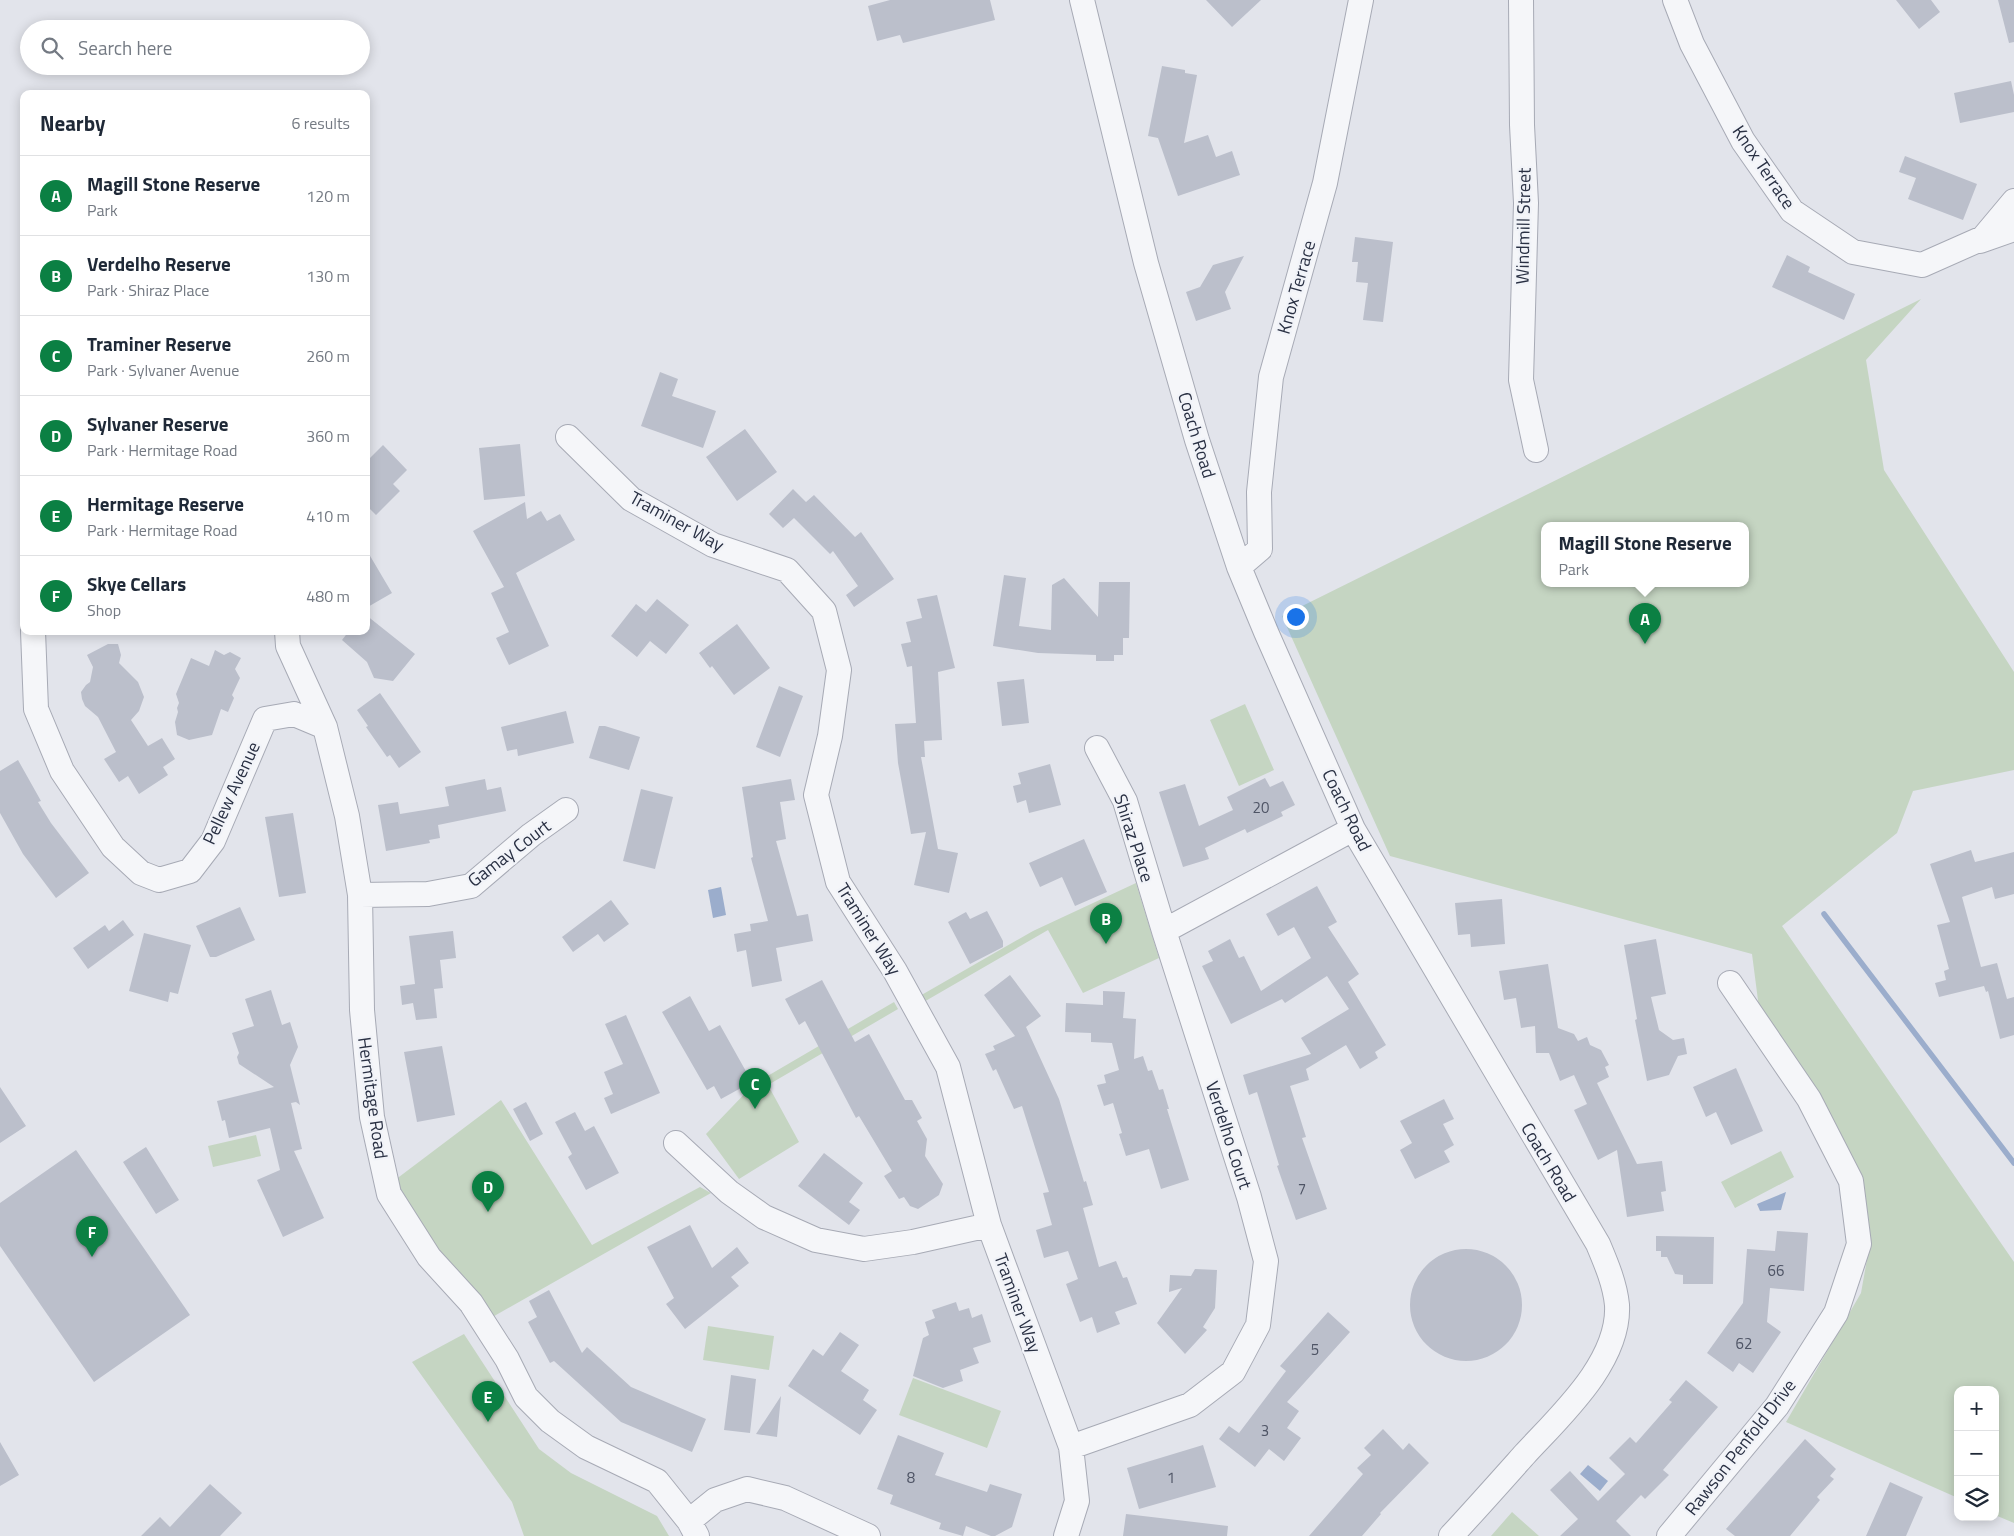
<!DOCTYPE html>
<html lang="en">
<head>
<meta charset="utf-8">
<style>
	body { margin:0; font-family:"Titillium Web",sans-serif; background:#f6f6f7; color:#1f2937 }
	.controls { position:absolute; right:15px; bottom:15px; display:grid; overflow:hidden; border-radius:10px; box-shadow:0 2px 12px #0003 }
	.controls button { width:45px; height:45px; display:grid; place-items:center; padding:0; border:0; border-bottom:1px solid #e0e1e3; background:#fff; color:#1f2937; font:25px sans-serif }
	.you { position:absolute; left:1295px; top:616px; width:18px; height:18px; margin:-12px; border:4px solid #fff; border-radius:50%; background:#1a73e8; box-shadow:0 0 0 8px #1a73e833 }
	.badge { display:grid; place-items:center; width:32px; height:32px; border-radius:50%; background:#0b8043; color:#fff; font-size:16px; font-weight:700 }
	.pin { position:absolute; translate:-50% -41px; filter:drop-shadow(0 1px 2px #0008) }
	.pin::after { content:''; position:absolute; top:26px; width:18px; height:15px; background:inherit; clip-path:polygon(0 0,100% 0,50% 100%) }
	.popup { position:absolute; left:1541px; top:522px; width:208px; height:65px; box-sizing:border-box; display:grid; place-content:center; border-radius:10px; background:#fff; filter:drop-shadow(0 1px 4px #0005); font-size:16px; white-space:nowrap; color:#747a83 }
	.popup b { font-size:19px; color:#1f2937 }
	.popup::after { content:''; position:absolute; left:50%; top:100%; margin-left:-10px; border:10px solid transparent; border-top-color:#fff }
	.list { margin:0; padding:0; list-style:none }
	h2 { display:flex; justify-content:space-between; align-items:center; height:65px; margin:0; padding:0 20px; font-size:21px }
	h2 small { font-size:16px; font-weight:400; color:#747a83 }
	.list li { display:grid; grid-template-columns:32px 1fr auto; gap:15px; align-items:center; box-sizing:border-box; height:80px; padding:0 20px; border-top:1px solid #e0e1e3 }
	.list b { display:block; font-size:19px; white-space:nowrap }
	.list p { margin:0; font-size:16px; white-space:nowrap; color:#747a83 }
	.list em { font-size:16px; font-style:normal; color:#747a83 }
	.icon { flex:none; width:28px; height:28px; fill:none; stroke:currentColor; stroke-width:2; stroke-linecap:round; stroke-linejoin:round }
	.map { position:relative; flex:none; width:2014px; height:1536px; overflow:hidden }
	.search { position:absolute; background:#fff; box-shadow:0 2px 12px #0003; left:20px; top:20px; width:350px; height:55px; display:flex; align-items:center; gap:12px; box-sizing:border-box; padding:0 18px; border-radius:28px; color:#747a83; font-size:19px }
	.panel { position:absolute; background:#fff; box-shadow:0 2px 12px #0003; left:20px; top:90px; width:350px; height:545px; border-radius:10px }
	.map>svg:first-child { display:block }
	.green { fill:#c5d5c2; fill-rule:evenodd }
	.water { fill:#9badcc }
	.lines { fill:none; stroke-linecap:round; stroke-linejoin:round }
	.stream { stroke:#9badcc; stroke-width:5.5 }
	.building { fill:#bbbfcb }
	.minor-casing { stroke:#a7aab5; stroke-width:26 }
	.minor { stroke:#f5f6f9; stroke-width:24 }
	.labels { text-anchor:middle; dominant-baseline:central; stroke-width:4.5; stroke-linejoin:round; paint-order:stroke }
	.number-label { font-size:15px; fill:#4e5465 }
	.street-label { font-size:18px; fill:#293043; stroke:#f1f3f8 }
</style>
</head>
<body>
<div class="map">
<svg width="2014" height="1536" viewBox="0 0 2014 1536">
	<rect width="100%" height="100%" fill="#e2e4eb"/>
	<path class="green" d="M1921,299l-55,61 18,110 130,202v98l-101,21 -16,42 -115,93 232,336v261l-19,-8v-125h-37v108l-172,-76 75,-129 8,-45 -1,-35 -11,-34 -98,-171 -7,-54 -362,-98 -108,-240zM1545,525h200v58h-200z
		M1245,704l29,66 -35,16 -29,-66z
		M1136,883l23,75 -76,35 -35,-63 -126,73 -4,-6 115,-66z
		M894,1002l4,7 -130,76 31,57 -60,37 -33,-45 48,-50z
		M501,1100l91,145 108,-58 11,6 -222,126 -37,-45 -61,-91z
		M256,1135l5,21 -48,11 -5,-21z
		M1781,1151l13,26 -59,31 -14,-26z
		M708,1326l66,10 -5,34 -66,-10z
		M464,1334l75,115 32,24 86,43 12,20h-145l-12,-34 -100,-140z
		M913,1378l88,33 -14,37 -88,-33z
		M1512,1512l27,24h-48z"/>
	<path class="water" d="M721,887l5,28 -13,3 -5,-28z
		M1786,1192l-5,18 -21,1 -3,-7z
		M1588,1465l20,16 -8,10 -20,-17z"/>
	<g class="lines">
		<path class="stream" d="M1824,914l190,249"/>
	</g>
	<path class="building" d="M890,0h100l5,20 -92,23 -3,-8 -23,6 -9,-35z
		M1206,0h55l-29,27z
		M1896,0h35l9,12 -21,17z
		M1998,0h16v42l-5,1z
		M1162,66l23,4v3l12,2 -13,68 24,-8 8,22 16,-6 8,24 -62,21 -20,-58 -10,-2z
		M2011,81l3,14v17l-54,11 -6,-30z
		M1905,156l72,28 -14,36 -55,-21 8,-21 -17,-6z
		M1355,237l38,5 -10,80 -20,-2 5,-37 -12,-1 2,-20h-6z
		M1787,255l23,12 -2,5 47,22 -11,26 -72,-33z
		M1244,256l-19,36 6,17 -35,12 -10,-29 14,-5 13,-22z
		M660,372l18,7 -6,17 44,15 -13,37 -62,-22z
		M745,429l32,43 -40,29 -31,-44z
		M520,444l5,52 -41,4 -5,-52z
		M383,445l24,25 -14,14 7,7 -24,24 -10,-10v-43z
		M793,489l13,13 8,-7 41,42 6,-5 33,47 -40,28 -8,-12 12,-9 -25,-35 -3,3 -36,-36 -11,10 -14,-14z
		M525,502l2,17 14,-8 6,10 13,-7 15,26 -59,33 33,73 -40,19 -13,-27 13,-6 -18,-39 13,-6 -31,-56z
		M366,549l26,44 -26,15z
		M1004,575l22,3 -7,48 32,4 1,-45 12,-7 34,39 1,-35h31l-1,56h-6v17h-9v6h-18v-6l-58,-2 -45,-7z
		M937,595l18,73 -17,4 4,68 -18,1 1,16h-4l17,92 20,4 -9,40 -35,-8 12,-53 -15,2 -13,-71 -3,-39 21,-1 -4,-57 -5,1 -6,-23 10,-2 -5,-20 16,-4 -5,-19z
		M657,599l32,26 -23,29 -16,-13 -13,16 -26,-21 25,-32 10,8z
		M366,615l49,39 -22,27 -19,-3 -7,-16 -25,-22 7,-9h17z
		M737,624l33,44 -36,27 -22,-29 -2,2 -11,-15z
		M108,644h10l3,11 -2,8 19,19 6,15 -5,14 -8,9 17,26 14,-8 13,21 -12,8 5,8 -29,19 -11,-18 -9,6 -15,-23 12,-7 -18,-35 -13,-11 -3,-7 -1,-7 5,-7 4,-3 3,-15 -6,-12z
		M215,650l9,5 6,-3 11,6 -6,11 5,9 -8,17 2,3 -6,14 -7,-3 -9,26 -23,5 -12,-5 -2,-13 3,-10 -1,-4 2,-5 -3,-9 15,-36 18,8z
		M1024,679l5,44 -27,3 -5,-44z
		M779,686l24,10 -23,61 -24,-10z
		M380,693l41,59 -22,16 -9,-13 -3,2 -21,-30 2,-1 -11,-16z
		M566,711l8,32 -56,13 -1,-7 -10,2 -6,-24z
		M599,726h6l35,11 -11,33 -40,-12z
		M18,760l23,41 -3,1 13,21 38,50 -33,25 -33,-44 -23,-41v-42z
		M1050,764l11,41 -32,8 -3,-13 -9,3 -4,-17 8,-2 -3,-11z
		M1265,778l5,9 13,-6 12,24 -14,7 2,4 -36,17 -2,-4 -40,19 4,11 -26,8 -24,-75 26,-8 14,42 34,-16 -6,-13z
		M485,779l2,11 14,-3 5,24 -68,14 2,13 -11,2 1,3 -44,8 -8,-46 20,-3 2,12 49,-8 -4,-19z
		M791,779l4,21 -15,2 6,37 -10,2 21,75 11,-2 5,27 -37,7 6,33 -30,6 -6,-37 -9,2 -3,-18 17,-3 -1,-7 18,-3 -17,-63 2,-1 -11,-70z
		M641,789l32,8 -18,72 -32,-8z
		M293,813l13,80 -27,4 -14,-80z
		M1084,839l23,53 -32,14 -13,-29 -22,10 -11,-24z
		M1971,850l4,12 39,-10v42l-19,5 -3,-12 -30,10 19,70 16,-4 10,36 7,-2v38l-14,4 -12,-48 -2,1 -2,-6 -45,11 -4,-14 11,-3 -2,-9 5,-2 -12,-44 13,-3 -20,-58z
		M1317,886l20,36 -9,5 31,47 -11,8 38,63 -11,7 3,6 -18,11 -14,-24 -40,24 3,11 -19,6 16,51 -4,1 25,71 -31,11 -19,-54 2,-1 -22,-73 -8,3 -6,-20 68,-21 -10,-16 48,-29 -22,-33 -42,27 -3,-4 -51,25 -29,-58 11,-5 -5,-10 22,-12 9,19 5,-2 17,35 50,-33 -17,-31 -16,9 -12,-22z
		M1502,899l3,45 -34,3 -1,-13 -12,1 -3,-32z
		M611,900l18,24 -25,18 -6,-8 -25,18 -11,-15z
		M240,907l15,33 -39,17h-6l-14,-31z
		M987,911l16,30v6l-33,17 -22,-42 18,-10 4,7z
		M123,920l11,15 -46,34 -15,-21 32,-23 4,6z
		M453,931l3,27 -16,2 3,28 -9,1 3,29 -21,2 -3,-17 -11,2 -2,-19 15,-2 -6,-48z
		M144,933l47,12 -13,49 -8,-2 -2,10 -39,-11z
		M1656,939l10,55 -15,3 8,33 14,10 11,-2 3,16 -9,2 -9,19 -22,6 -12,-61 2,-1 -13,-74z
		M1548,964l10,64 16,6 4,7 9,-4 3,8 11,5 8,15 -4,2 4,10 -12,6 40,81 25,-3 4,30 -5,1 3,19 -37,6 -10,-67 -19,10 -24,-50 13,-6 -13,-29 -14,6 -11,-28h-13l-1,-27 -14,2 -5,-30 -12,2 -5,-29z
		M1010,975l31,41 -15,11 33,72 25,83 2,-1 7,24 -10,3 16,59 17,-6 7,17 4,-1 10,27 -22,8 5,12 -23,9 -5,-16 -12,5 -14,-38 12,-5 -10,-28 -24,7 -8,-28 16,-5 -9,-32 6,-1 -27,-86 -8,3 -18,-40 -3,2 -8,-17 10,-4 -2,-4 22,-10 -31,-41z
		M822,980l33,62 14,-8 36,66h7l10,18 -5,3 10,18 -2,17 18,28 -4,11 -21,14 -8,-3 -6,-9 -5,2 -15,-23 8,-5 -33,-55 -3,2 -51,-97 -6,4 -14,-26z
		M271,990l11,35 8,-3 8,25 -8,18 10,40 -4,-3 -5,1 11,46 -8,2 30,67 -41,19 -26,-57 23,-10 -10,-42 -41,10 -4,-18 -3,1 -5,-20 57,-14 -35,-23 -2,-7 2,-4 -7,-20 22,-7 -9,-27z
		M1103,991l22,1 -2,26 13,1 -2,40 9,-3 5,15 4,-1 7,20 4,-1 6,20h-2l22,71 -28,9 -12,-40 -23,7 -7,-22 3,-1 -9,-30 -9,3 -7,-21 9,-2 -2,-8 15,-5 -7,-27 -21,-1v-9l-26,-1 1,-29 37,2z
		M690,996l19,35 11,-6 32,57 -31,17 -7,-13 -7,4 -45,-78z
		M626,1015l34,78 -49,21 -7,-16 9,-4 -9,-22 19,-8 -18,-40z
		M442,1046l13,69 -38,7 -13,-70z
		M1736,1068l27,63 -32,14 -15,-33 -10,5 -13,-30z
		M0,1087l26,39 -26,17z
		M1444,1099l10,20 -11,5 11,21 -10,6 6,11 -35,17 -15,-29 12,-7 -12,-22z
		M526,1102l17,32 -13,7 -17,-32z
		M575,1112l10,19 9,-5 25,47 -33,17 -18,-33 4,-3 -17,-32z
		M146,1147l33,53 -23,14 -33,-52z
		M76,1150l114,165 -96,67 -94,-136v-43z
		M824,1153l39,30 -14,19 11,8 -11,15 -51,-39z
		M690,1225l22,43 25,-21 12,16 -18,14 8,9 -54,43 -19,-25 8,-6 -27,-51z
		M1777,1231l31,2 -4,58 -34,-3 -3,34 14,10 -28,41 -14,-10 -6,9 -26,-19 36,-50 4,-54 28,2z
		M1656,1236l58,1 -1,47h-30v-9l-8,-1 -8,-17h-6v-6h-5z
		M1410 1305a56 56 0 1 1 112 0a56 56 0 1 1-112 0Z
		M1195,1269l22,1 -2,38 -12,19 4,3 -22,24 -28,-31 25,-35 -13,4 1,-17 21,1z
		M549,1290l33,63 5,-6 44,40 75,32 -14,33 -71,-30 -67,-61 -4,2 -22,-41 9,-5 -8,-16z
		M956,1302l3,9 10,-3 3,10 10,-4 9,28 -18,6 6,15 -19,7 3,11 -20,7 -30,-12 10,-38 6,-3 -4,-13 10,-4 -3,-8z
		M1328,1312l22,20 -63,70 12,9 -12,17 14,10 -17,23 -15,-12 -14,18 -36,-28 10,-13 10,7 47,-62 -6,-5z
		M840,1332l19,13 -18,26 28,19 -6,10 14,10 -17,25 -72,-49 25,-37 10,7z
		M731,1375l25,4 -6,54 -26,-3z
		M1686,1380l32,27 -55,63 6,5 -24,24 -4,-4 -25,26 15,15h-71l18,-17 -28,-29 20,-19 28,30 27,-27 -16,-16 21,-21 6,6 36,-41 -3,-2z
		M781,1396l-4,41 -21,-3z
		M1383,1429l20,21 6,-7 20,20 -49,50 1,1 -19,22h-53l54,-62 -6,-6 14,-13 -7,-7z
		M898,1435l46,18 -9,22 52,17 3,-8 32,10 -10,33 -17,9h-4l-25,-10 -3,10 -24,-7 2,-6 -51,-19 3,-9 -16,-6z
		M1805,1439l31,30 -6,7 4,3 -17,18 3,3 -30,36h-55l-9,-7z
		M0,1442l19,33 -19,11z
		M1203,1445l13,42 -77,22 -12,-41z
		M1890,1482l33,15 -17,39h-40z
		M210,1484l32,29 -22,23h-79l19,-19 10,10z
		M1126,1514l102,12 -1,10h-104z"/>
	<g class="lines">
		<defs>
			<path id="minor" d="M1082,0l64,263 51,177 42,127 27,65 87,197 245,415c8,19 17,40 19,61 3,57 -57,111 -92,149 -25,28 -49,55 -74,82
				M1521,0l1,125 4,78 -5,177 15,70
				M1675,0l17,44 51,97 49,70 61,41 69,13 61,-27 31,-37
				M1980,241l34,-12
				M568,437l63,62 82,46 74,25 37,41 15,59 -9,66 -14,59 22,87 57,89 53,96 41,158 82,222 6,54 -11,35
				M1239,567l21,-18 -1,-57 12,-115 54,-194 36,-183
				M33,631l3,78 26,62 51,76 28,26 18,7 31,-9 23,-30 52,-122 29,-5 31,13
				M287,631l1,15 37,81 22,89 13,79 2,115 10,107 17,77 40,63 42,46 36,56 19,38 24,24 36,26 71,34 32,40 8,15
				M1097,748l28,53 39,130
				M360,895l68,-1 43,-8 60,-51 35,-25
				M676,1143l53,49 35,25 52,23 48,9 49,-7 76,-17
				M1071,1447l119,-42 43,-33 25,-47 8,-64 -17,-64 -85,-266 189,-102
				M689,1521l26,-21 32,-11 38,9 83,38
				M1669,1536l108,-130 59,-93 23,-69 -8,-63 -42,-82 -79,-116"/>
		</defs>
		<use href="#minor" class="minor-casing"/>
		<use href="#minor" class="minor"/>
	</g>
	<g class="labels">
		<g class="number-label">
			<text x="1261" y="807">20</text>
			<text x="1302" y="1188">7</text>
			<text x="1776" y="1270">66</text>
			<text x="1744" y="1343">62</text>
			<text x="1315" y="1349">5</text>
			<text x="1265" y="1430">3</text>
			<text x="911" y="1477">8</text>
			<text x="1171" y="1477">1</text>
		</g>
		<g class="street-label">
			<text transform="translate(1764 167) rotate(56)">Knox Terrace</text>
			<text transform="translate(1523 226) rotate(-89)">Windmill Street</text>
			<text transform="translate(1296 287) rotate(-74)">Knox Terrace</text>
			<text transform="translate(1197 435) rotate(73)">Coach Road</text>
			<text transform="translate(677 521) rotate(29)">Traminer Way</text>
			<text transform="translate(231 793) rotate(-65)">Pellew Avenue</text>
			<text transform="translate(1347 810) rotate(64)">Coach Road</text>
			<text transform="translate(1134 838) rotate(72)">Shiraz Place</text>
			<text transform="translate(509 853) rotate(-37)">Gamay Court</text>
			<text transform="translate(869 929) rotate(58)">Traminer Way</text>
			<text transform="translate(373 1098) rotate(82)">Hermitage Road</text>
			<text transform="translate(1229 1135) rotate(72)">Verdelho Court</text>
			<text transform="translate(1549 1162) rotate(59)">Coach Road</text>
			<text transform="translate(1018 1303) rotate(70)">Traminer Way</text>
			<text transform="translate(1740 1447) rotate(-52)">Rawson Penfold Drive</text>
		</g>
	</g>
</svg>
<div class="controls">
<button>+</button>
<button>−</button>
<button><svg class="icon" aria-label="layers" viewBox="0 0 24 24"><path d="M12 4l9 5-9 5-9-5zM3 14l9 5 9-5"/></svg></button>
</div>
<div class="you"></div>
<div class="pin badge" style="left:1645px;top:644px">A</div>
<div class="popup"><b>Magill Stone Reserve</b>Park</div>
<div class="pin badge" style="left:1106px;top:944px">B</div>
<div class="pin badge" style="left:755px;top:1109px">C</div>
<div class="pin badge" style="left:488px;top:1212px">D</div>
<div class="pin badge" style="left:488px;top:1422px">E</div>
<div class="pin badge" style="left:92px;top:1257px">F</div>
<div class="search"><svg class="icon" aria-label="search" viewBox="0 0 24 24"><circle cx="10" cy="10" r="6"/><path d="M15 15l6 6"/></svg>Search here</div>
<section class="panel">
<h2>Nearby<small>6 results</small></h2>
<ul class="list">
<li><span class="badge">A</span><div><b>Magill Stone Reserve</b><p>Park</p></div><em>120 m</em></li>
<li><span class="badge">B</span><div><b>Verdelho Reserve</b><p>Park · Shiraz Place</p></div><em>130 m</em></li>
<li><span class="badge">C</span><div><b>Traminer Reserve</b><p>Park · Sylvaner Avenue</p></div><em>260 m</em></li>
<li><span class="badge">D</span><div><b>Sylvaner Reserve</b><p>Park · Hermitage Road</p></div><em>360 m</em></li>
<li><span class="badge">E</span><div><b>Hermitage Reserve</b><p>Park · Hermitage Road</p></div><em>410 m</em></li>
<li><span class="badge">F</span><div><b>Skye Cellars</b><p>Shop</p></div><em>480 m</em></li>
</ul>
</section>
</div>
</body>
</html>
